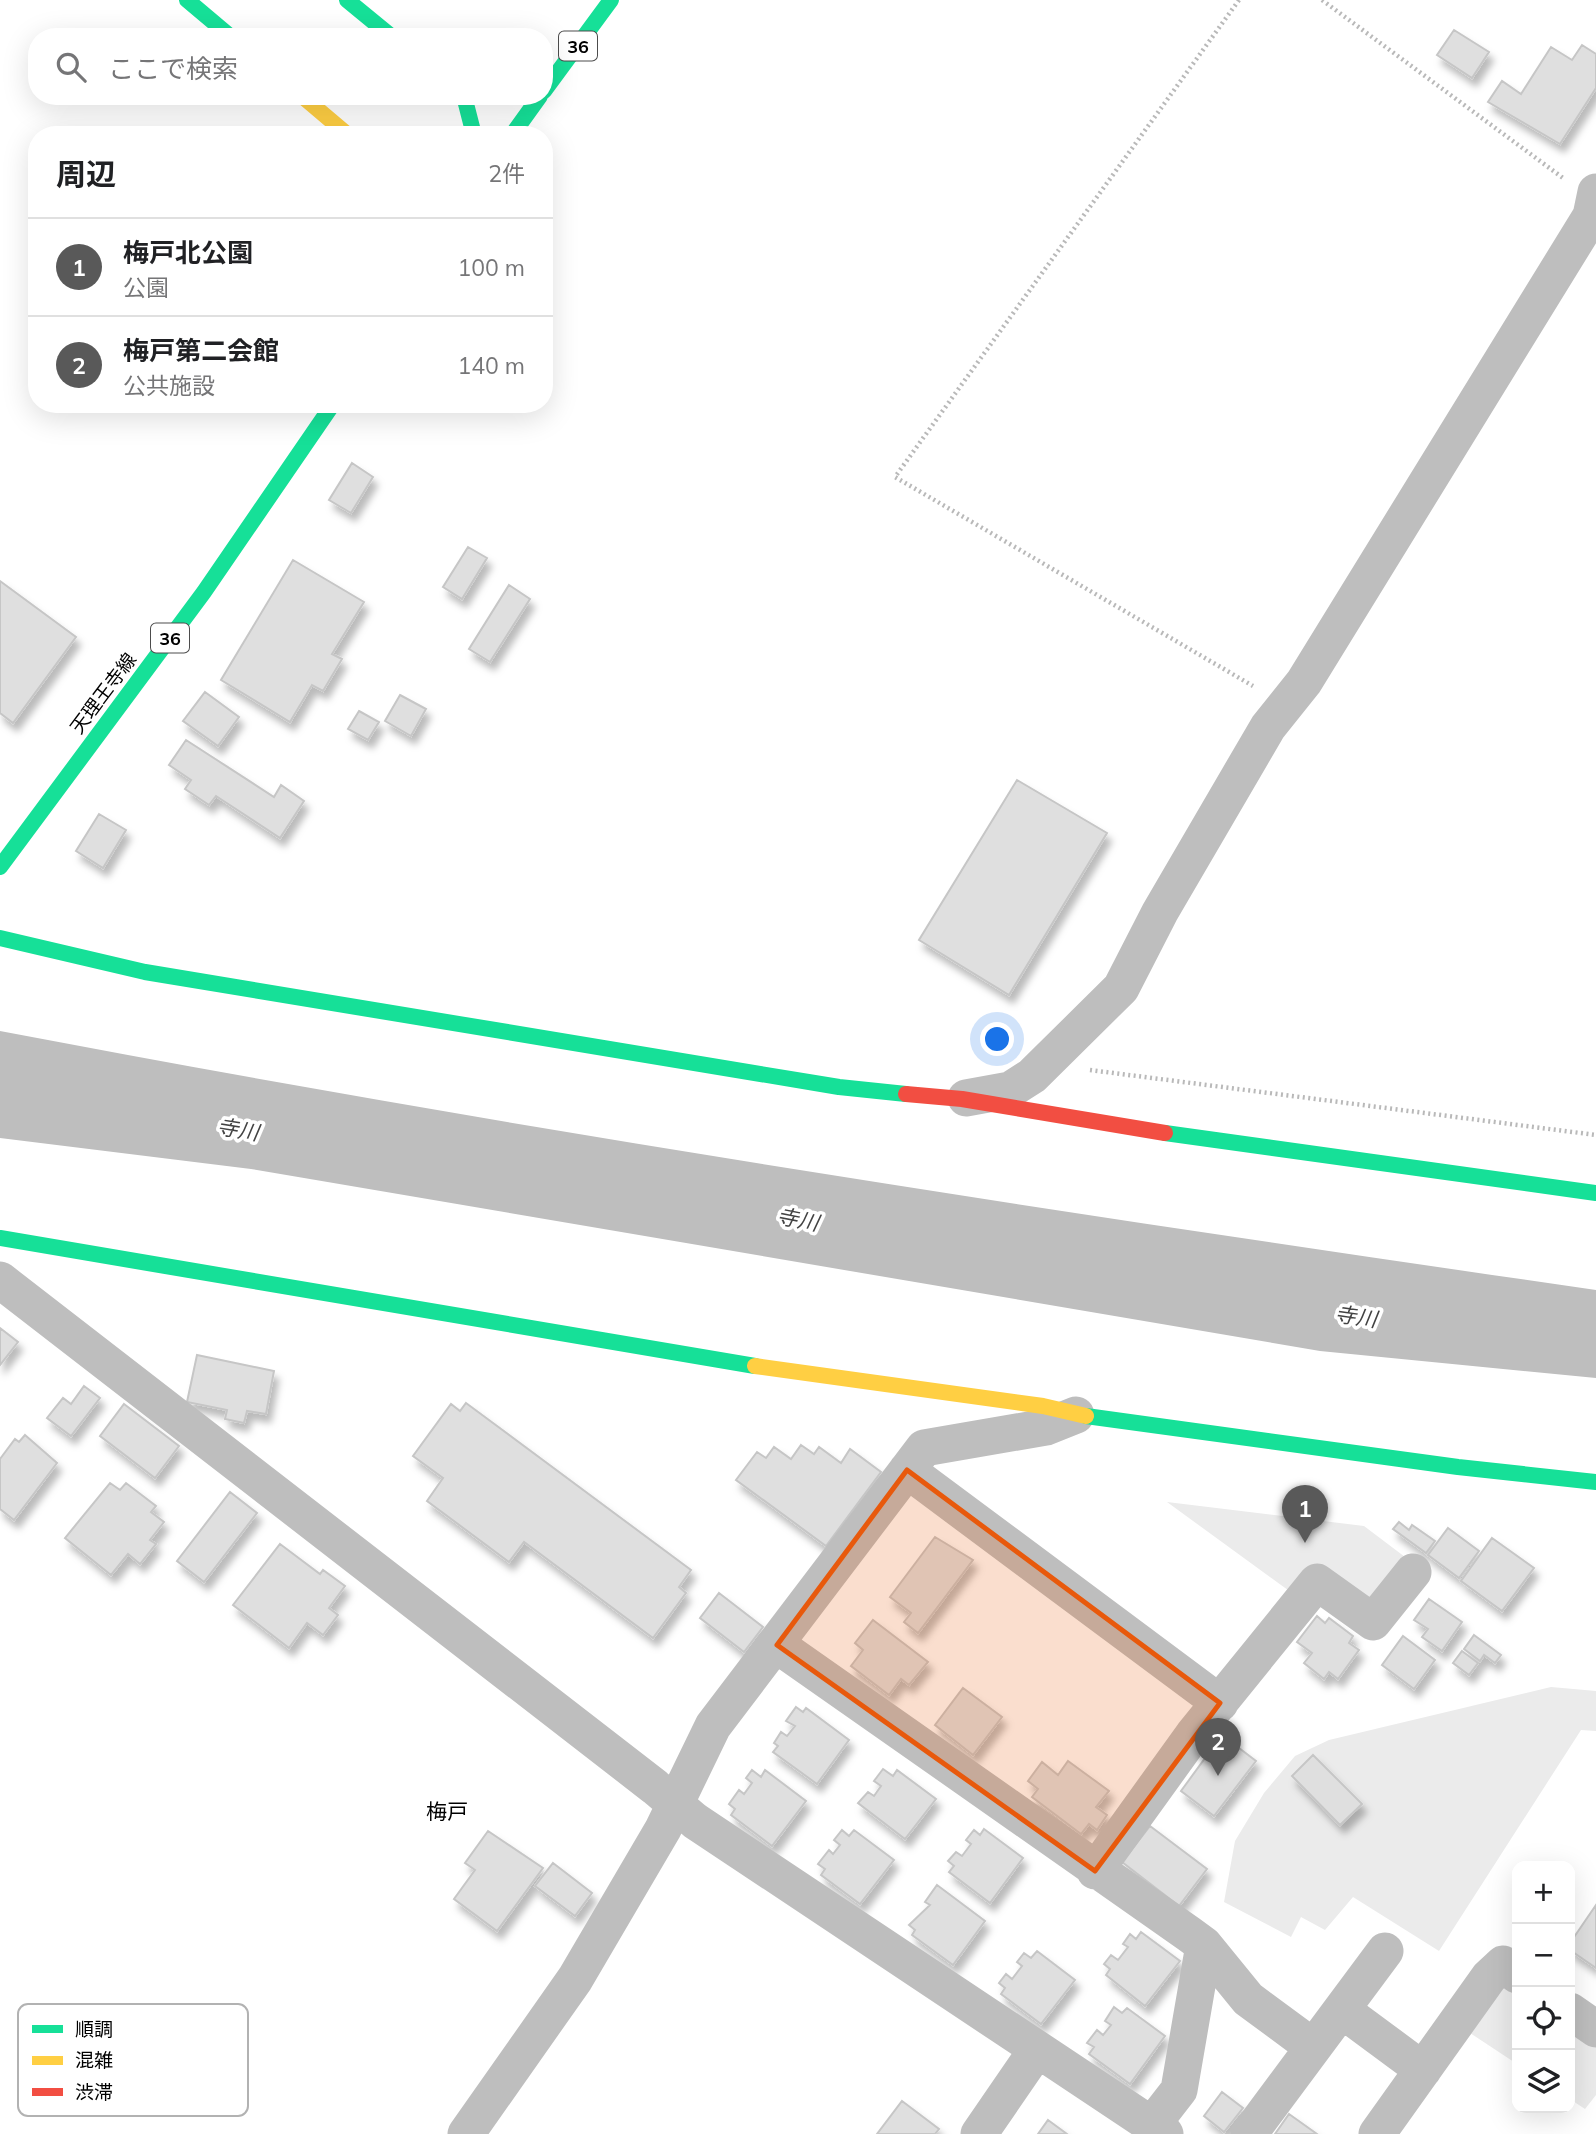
<!DOCTYPE html>
<html lang="ja">
<head>
<meta charset="utf-8">
<style>
	body { margin:0; font-family:Mulish,"Noto Sans JP",sans-serif; background:#f2f2f2; color:#202124 }
	.controls { position:absolute; right:21px; bottom:21px; display:grid; overflow:hidden; border-radius:14px; box-shadow:0 7px 28px #0002 }
	.controls button { width:63px; height:63px; display:grid; place-items:center; padding:0; border:0; border-bottom:2px solid #e0e0e0; background:#fff; color:#202124; font:35px sans-serif }
	.you { position:absolute; left:998px; top:1040px; width:24px; height:24px; margin:-18px; border:5px solid #fff; border-radius:50%; background:#1a73e8; box-shadow:0 0 0 10px #1a73e833 }
	.badge { display:grid; place-items:center; width:46px; height:46px; border-radius:50%; background:#595959; color:#fff; font-size:23px; font-weight:700 }
	.pin { position:absolute; translate:-50% -58px; filter:drop-shadow(0 2px 4px #0008) }
	.pin::after { content:''; position:absolute; top:37px; width:24px; height:21px; background:inherit; clip-path:polygon(0 0,100% 0,50% 100%) }
	.list { margin:0; padding:0; list-style:none }
	h2 { display:flex; justify-content:space-between; align-items:center; height:91px; margin:0; padding:0 28px; font-size:30px }
	h2 small { font-size:23px; font-weight:400; color:#757577 }
	.list li { display:grid; grid-template-columns:46px 1fr auto; gap:21px; align-items:center; box-sizing:border-box; height:98px; padding:0 28px; border-top:2px solid #e0e0e0 }
	.list b { display:block; font-size:26px; white-space:nowrap }
	.list p { margin:0; font-size:23px; white-space:nowrap; color:#757577 }
	.list em { font-size:23px; font-style:normal; color:#757577 }
	.icon { flex:none; width:38px; height:38px; fill:none; stroke:currentColor; stroke-width:2; stroke-linecap:round; stroke-linejoin:round }
	.map { position:relative; flex:none; width:1596px; height:2134px; overflow:hidden }
	.search { position:absolute; background:#fff; box-shadow:0 7px 28px #0002; left:28px; top:28px; width:525px; height:77px; display:flex; align-items:center; gap:18px; box-sizing:border-box; padding:0 24px; border-radius:28px; color:#757577; font-size:26px }
	.panel { position:absolute; background:#fff; box-shadow:0 7px 28px #0002; left:28px; top:126px; width:525px; height:287px; border-radius:28px }
	.map>svg:first-child { display:block }
	.green { fill:#ebebeb }
	.water { fill:#bebebe }
	.building { fill:#dfdfdf; stroke:#c6c6c6; stroke-width:2; filter:url(#shadow) }
	.lines { fill:none; stroke-linecap:round; stroke-linejoin:round }
	.path { stroke:#b9b9b9; stroke-width:4.5; stroke-dasharray:2 3.5; stroke-linecap:butt }
	.street { stroke:#bebebe; stroke-width:37 }
	.fast { stroke:#16e098; stroke-width:16 }
	.slow { stroke:#ffcf43; stroke-width:16 }
	.jam { stroke:#f24e42; stroke-width:16 }
	.marked { fill:#e8590c; fill-opacity:0.2; stroke:#e8590c; stroke-width:5; stroke-linejoin:round }
	.labels { text-anchor:middle; dominant-baseline:central; stroke-width:7; stroke-linejoin:round; paint-order:stroke }
	.shield { fill:#fff; stroke:#4c4c4c; stroke-width:2 }
	.shield-label { font-size:18px; font-weight:bold; fill:#000 }
	.street-label { font-size:19px; fill:#000; stroke:#fff }
	.water-label { font-size:21px; font-style:italic; fill:#434343; stroke:#fff }
	.neighbourhood-label { font-size:21px; fill:#000; stroke:#fff }
	.key { fill:#fff; stroke:#b2b2b2; stroke-width:2 }
	.key-label { font-size:19px; fill:#000 }
</style>
</head>
<body>
<div class="map">
<svg width="1596" height="2134" viewBox="0 0 1596 2134">
	<defs>
		<filter id="shadow"><feDropShadow dx="4.5" dy="8" stdDeviation="3.5" flood-color="#0004"/></filter>
	</defs>
	<rect width="100%" height="100%" fill="#fff"/>
	<path class="green" d="M1167,1502l197,24 45,34 -30,36 -19,4 -68,-7z
		M1551,1687l45,4v40l-15,-1 -142,221 -86,-54 -28,33 -24,-13 -10,20 -67,-35 11,-61 29,-48 31,-37 34,-16z
		M1511,1984l6,4v76l-50,-33 29,-42z
		M1570,2023l26,18v54l-11,14 -15,-10z"/>
	<path class="water" d="M0,1031c529,101 1063,182 1596,259v88l-276,-27 -1069,-182 -251,-31z"/>
	<path class="building" d="M1454,30l35,22 -17,26 -35,-23z
		M1582,45l14,9v34l-36,56 -72,-42 14,-21 19,13 30,-47 21,13z
		M352,463l21,14 -22,36 -22,-13z
		M468,547l19,11 -25,41 -19,-12z
		M293,560l71,42 -32,52 10,5 -19,32 -11,-6 -22,37 -69,-42z
		M0,581l76,56 -63,86 -13,-10z
		M509,585l21,14 -40,63 -21,-13z
		M205,692l34,25 -21,29 -35,-25z
		M400,695l26,14 -15,27 -26,-15z
		M359,711l20,11 -11,18 -20,-11z
		M186,740l88,57 7,-12 23,16 -24,37 -64,-42 -7,9 -24,-16 6,-9 -22,-15z
		M1017,780l90,53 -98,162 -90,-55z
		M99,814l27,16 -23,38 -27,-17z
		M0,1328l18,14 -18,23z
		M197,1355l77,16 -8,43 -19,-3 -3,12 -19,-4 2,-9 -40,-8z
		M84,1386l16,12 -29,38 -24,-18 16,-20 8,6z
		M466,1403l225,167 -12,17 7,6 -33,45 -129,-96 -15,20 -82,-61 16,-23 -30,-22 38,-52 9,7z
		M124,1404l55,42 -24,32 -55,-42z
		M25,1435l32,28 -43,57 -14,-11v-50l15,-20 4,3z
		M801,1445l13,9 5,-7 22,16 9,-14 31,23 -55,74 -90,-66 21,-28 9,6 8,-11 17,12z
		M110,1483l10,7 6,-7 30,23 -5,6 13,10 -14,18 6,4 -16,20 -12,-10 -17,21 -46,-37z
		M230,1492l27,21 -53,69 -27,-21z
		M1399,1522l10,8 3,-5 23,16 -9,12 -33,-24z
		M1448,1528l31,23 -20,27 -31,-23z
		M935,1537l38,23 -55,73 -14,-11 7,-9 -21,-16z
		M1492,1538l42,30 -32,43 -41,-30z
		M280,1544l40,30 3,-4 22,16 -16,22 9,7 -15,20 -16,-12 -18,25 -56,-43z
		M719,1593l44,34 -19,25 -44,-34z
		M1429,1599l33,23 -20,29 -20,-14 6,-8 -14,-9z
		M1317,1616l8,7 4,-5 24,18 -4,7 10,7 -21,29 -9,-7 -5,7 -20,-16 8,-10 -15,-11z
		M873,1620l55,42 -19,23 -8,-6 -12,16 -38,-29 12,-16 -8,-7z
		M1474,1635l27,20 -6,8 -11,-8 -4,6 -16,-12z
		M1403,1636l32,24 -21,29 -32,-24z
		M1462,1651l16,12 -9,12 -16,-12z
		M963,1688l39,29 -29,38 -38,-30z
		M796,1707l7,5 3,-4 43,32 -32,44 -44,-32 5,-6 -4,-3 7,-11 6,4 8,-10 -9,-5z
		M1222,1735l34,26 -42,55 -33,-25z
		M1313,1755l49,49 -22,21 -48,-49z
		M1068,1761l41,30 -13,16 11,8 -10,15 -8,-6 -8,10 -49,-37 6,-8 -10,-8 14,-19 16,13z
		M883,1769l10,7 4,-6 39,29 -31,40 -47,-36 10,-11 6,4 7,-10 -7,-5z
		M752,1770l9,7 4,-7 41,31 -34,45 -41,-31 4,-6 -6,-5 10,-14 5,4 8,-11 -6,-5z
		M1150,1826l57,43 -28,37 -57,-44z
		M984,1829l39,29 -33,45 -41,-31 5,-6 -6,-5 8,-9 6,4 9,-12 -5,-4 8,-10 6,5z
		M842,1830l7,6 5,-6 40,30 -34,44 -39,-29 4,-6 -7,-5 11,-14 4,4 7,-9 -6,-5z
		M488,1831l55,37 -46,63 -43,-32 21,-29 -10,-7z
		M553,1863l39,30 -17,23 -40,-30z
		M937,1885l48,36 -32,44 -41,-30 3,-5 -6,-5 21,-20 -5,-3z
		M1596,1905v63l-26,-18v-7z
		M1141,1932l39,29 -35,45 -39,-31 4,-6 -6,-5 7,-9 7,5 10,-13 -5,-3 7,-10 6,5z
		M1037,1951l38,29 -34,44 -40,-30 4,-6 -6,-5 7,-9 6,5 10,-13 -5,-4 7,-9 7,5z
		M1114,2007l8,6 5,-5 38,28 -35,48 -41,-30 5,-7 -7,-4 10,-13 6,5 8,-10 -6,-4z
		M1222,2092l21,16 -19,24 -20,-16z
		M902,2101l37,28 -4,5h-58z
		M1289,2114l28,20h-42z
		M1048,2120l19,14h-29z"/>
	<g class="lines">
		<path class="path" d="M1239,0l-344,477 358,209
			M1322,0l241,178
			M1090,1070l506,65"/>
		<path class="street" d="M966,1098l44,-8 22,-14 89,-88 39,-76 108,-185 36,-45 287,-466 5,-24
			M0,1280l655,507 40,34 470,313
			M907,1470l313,233
			M777,1645l412,289 15,11 44,54 65,48
			M1095,1871l98,-136 124,-153 56,40 40,-50
			M1342,2010l81,60
			M1570,2011l26,18
			M1151,2126l28,-36 25,-145
			M466,2134l109,-155 88,-150 50,-103 211,-278 122,-21 30,-12
			M979,2134l57,-83
			M1249,2134l136,-183
			M1377,2134l112,-157 14,-13 14,11"/>
		<path class="fast" d="M187,0l44,37
			M347,0l45,37
			M544,91l67,-91
			M464,96l10,39
			M512,135l28,-39
			M0,867l204,-275 129,-188
			M0,938l145,34 694,115 67,7
			M1165,1133l431,60
			M0,1238l755,128
			M1086,1416l372,51 138,15"/>
		<path class="slow" d="M302,96l46,39
			M755,1366l288,40 43,10"/>
		<path class="jam" d="M906,1094l56,5 203,34"/>
	</g>
	<path class="marked" d="M907,1470l313,233 -125,168 -318,-226z"/>
	<g class="labels">
		<g class="shield">
			<rect x="559" y="31.5" width="38" height="29" rx="5"/>
			<rect x="151" y="623.5" width="38" height="29" rx="5"/>
		</g>
		<g class="shield-label">
			<text x="578" y="46">36</text>
			<text x="170" y="638">36</text>
		</g>
		<g class="street-label">
			<text transform="translate(103 693) rotate(-53)">天理王寺線</text>
		</g>
		<g class="water-label">
			<text transform="translate(238 1129) rotate(9)">寺川</text>
			<text transform="translate(798 1219) rotate(11)">寺川</text>
			<text transform="translate(1356 1316) rotate(8)">寺川</text>
		</g>
		<g class="neighbourhood-label">
			<text x="447" y="1811">梅戸</text>
		</g>
	</g>
	<rect x="18" y="2004" width="230" height="112" rx="10" class="key"/>
	<rect x="32" y="2025" width="31" height="8" fill="#16e098"/>
	<rect x="32" y="2056" width="31" height="9" fill="#ffcf43"/>
	<rect x="32" y="2088" width="31" height="8" fill="#f24e42"/>
	<g class="key-label">
		<text x="75" y="2036">順調</text>
		<text x="75" y="2067">混雑</text>
		<text x="75" y="2099">渋滞</text>
	</g>
</svg>
<div class="controls">
<button>+</button>
<button>−</button>
<button><svg class="icon" aria-label="locate" viewBox="0 0 24 24"><circle cx="12" cy="12" r="6"/><path d="M12 2v4M12 18v4M2 12h4M18 12h4"/></svg></button>
<button><svg class="icon" aria-label="layers" viewBox="0 0 24 24"><path d="M12 4l9 5-9 5-9-5zM3 14l9 5 9-5"/></svg></button>
</div>
<div class="you"></div>
<div class="pin badge" style="left:1305px;top:1543px">1</div>
<div class="pin badge" style="left:1218px;top:1776px">2</div>
<div class="search"><svg class="icon" aria-label="search" viewBox="0 0 24 24"><circle cx="10" cy="10" r="6"/><path d="M15 15l6 6"/></svg>ここで検索</div>
<section class="panel">
<h2>周辺<small>2件</small></h2>
<ul class="list">
<li><span class="badge">1</span><div><b>梅戸北公園</b><p>公園</p></div><em>100 m</em></li>
<li><span class="badge">2</span><div><b>梅戸第二会館</b><p>公共施設</p></div><em>140 m</em></li>
</ul>
</section>
</div>
</body>
</html>
